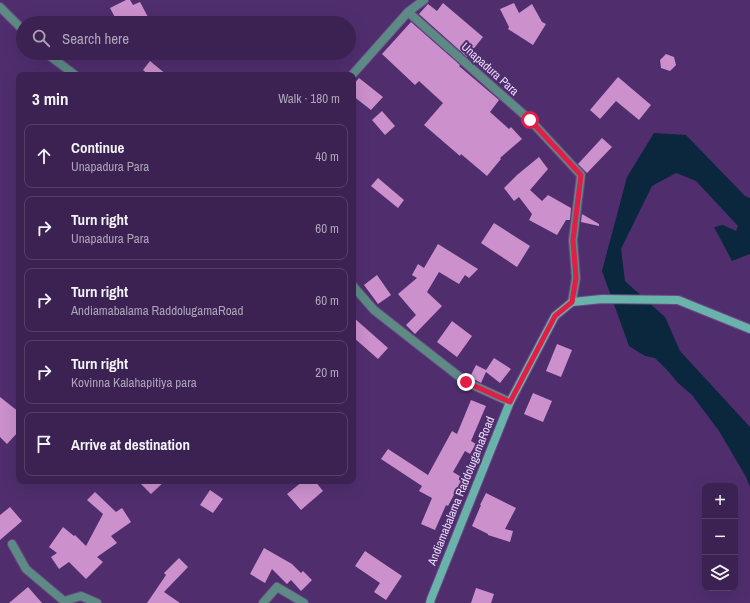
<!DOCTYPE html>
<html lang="en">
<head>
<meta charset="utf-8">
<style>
	body { margin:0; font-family:"Archivo Narrow",sans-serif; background:#472f5c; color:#f1f3f6 }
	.controls { position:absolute; right:12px; bottom:12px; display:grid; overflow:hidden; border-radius:8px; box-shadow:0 4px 16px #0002 }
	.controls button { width:36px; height:36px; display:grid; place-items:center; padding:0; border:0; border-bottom:1px solid #553f69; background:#3c2252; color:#f1f3f6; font:20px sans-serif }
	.stop { position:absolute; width:12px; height:12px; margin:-9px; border:3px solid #e11d48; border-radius:50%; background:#fff }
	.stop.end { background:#e11d48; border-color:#fff; box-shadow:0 1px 4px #0008 }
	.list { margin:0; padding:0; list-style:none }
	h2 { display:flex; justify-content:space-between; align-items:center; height:52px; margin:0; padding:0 16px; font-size:17px }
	h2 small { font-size:13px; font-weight:400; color:#aca4b8 }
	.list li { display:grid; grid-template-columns:26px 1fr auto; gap:12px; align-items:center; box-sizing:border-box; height:64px; margin:0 8px 8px; padding:0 8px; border:1px solid #553f69; border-radius:8px }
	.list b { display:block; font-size:15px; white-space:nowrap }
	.list p { margin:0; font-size:13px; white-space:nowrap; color:#aca4b8 }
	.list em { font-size:13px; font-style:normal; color:#aca4b8 }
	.icon { flex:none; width:22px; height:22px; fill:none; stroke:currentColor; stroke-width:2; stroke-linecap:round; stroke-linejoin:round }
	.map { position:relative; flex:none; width:750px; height:603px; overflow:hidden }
	.search { position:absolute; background:#3c2252; box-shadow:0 4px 16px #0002; left:16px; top:16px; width:340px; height:44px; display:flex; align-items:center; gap:10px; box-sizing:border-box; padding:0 14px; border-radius:22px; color:#aca4b8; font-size:15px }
	.panel { position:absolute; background:#3c2252; box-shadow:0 4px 16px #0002; left:16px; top:72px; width:340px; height:412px; border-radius:8px }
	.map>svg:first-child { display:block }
	.water { fill:#0a273e }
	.building { fill:#cc90cd }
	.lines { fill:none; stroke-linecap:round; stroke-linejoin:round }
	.street-casing { stroke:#684a84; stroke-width:10 }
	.secondary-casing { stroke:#684a84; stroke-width:10 }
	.street { stroke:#5e8a85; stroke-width:8 }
	.secondary { stroke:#69b3aa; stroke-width:8 }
	.route { stroke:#e11d48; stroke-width:5 }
	.labels { text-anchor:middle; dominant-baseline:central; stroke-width:4; stroke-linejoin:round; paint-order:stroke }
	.street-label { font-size:12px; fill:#e9dbfa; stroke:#502e6e }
</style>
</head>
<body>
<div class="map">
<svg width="750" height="603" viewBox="0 0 750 603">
	<rect width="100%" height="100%" fill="#502e6e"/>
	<path class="water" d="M654,133l32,2 59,61 5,2v56l-18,7 -18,-34 9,-2 13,6 2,-5 -42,-45 -20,-8 -24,13 -31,63 4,32 40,36 15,34 70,76v60l-4,-10 -27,-46 -27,-36 -14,-12 -11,-13 -12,-12 -10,-2 -16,-10 -27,-75 25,-94z"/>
	<path class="building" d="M126,0h4l3,5 7,-3 8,15 -11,6h-19l-8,-15z
		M443,3l40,34 -16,20 -48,-43 9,-10 9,7z
		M514,3l5,10 13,-9 10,18 4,2 -13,21 -25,-16 1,-2 -9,-18z
		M411,22l49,43 -1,1 40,34 -9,12 19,17 2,-2 11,12 -22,19 1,1 -14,17 -26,-22 -1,2 -36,-31 19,-22 -24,-22 -4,4 -33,-31z
		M666,54l8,3 2,8 -6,6 -9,-3 -1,-8z
		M150,61l17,14h-18l-6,-5z
		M618,77l33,28 -12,15 -23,-19 -16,18 -10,-9z
		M359,78l24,19 -12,13 -18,-14v-11z
		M382,111l13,15 -10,9 -13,-15z
		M602,138l10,9 -25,26 -9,-9z
		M539,157l9,12 -18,21 12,11 6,-6 23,13 -1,12h-4l-9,15 -28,-15 3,-6 -13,-17 -5,4 -10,-13 13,-13z
		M378,178l26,22 -6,8 -27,-22z
		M582,214l17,10v2l-18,-4z
		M494,223l36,23 -13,21 -36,-24z
		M438,244l40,25 -9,9 -4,-3 -6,9 -20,-12 -12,20 15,14 -27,28 -9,-9 10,-10 -18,-21 19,-16 -5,-3 6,-11 6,4z
		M377,275l14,20 -13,9 -14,-19z
		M353,317l35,31 -10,11 -25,-22z
		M452,321l20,15 -15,21 -20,-15z
		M557,344l15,6 -11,27 -15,-6z
		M494,358l17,11 -11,14 -14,-11 -5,11 -11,-6 6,-12 10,5z
		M533,393l19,8 -9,21 -19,-8z
		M0,397l19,15v19l-12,13 -7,-7z
		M471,400l15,6 -15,35 5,3 -6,10 -5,-3 -12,21 10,6 -15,28 -2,-1 -11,25 -14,-6 11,-26 -13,-7 3,-5 -41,-27 7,-10 40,26 24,-44 5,3z
		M138,481h27l-14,13z
		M303,481h12l8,10 -22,19 -14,-16z
		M210,490l13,9 -10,14 -13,-8z
		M95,492l21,20 6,-4 9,14 -20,14 6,7 -20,14 6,5 -17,17 -17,-17 -10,7 -8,-12 6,-4 -8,-6 14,-20 11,9 1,-1 11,11 17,-32 -16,-14z
		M486,493l30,15 -11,21 8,2 -3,11 -22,-7v-1l-16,-8 9,-21h-1z
		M10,507l12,14 -22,19v-25z
		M264,548l28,16 9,9 2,-2 9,9 -11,11 -10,-11 -4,4 -15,-15 -7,14 -15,-9z
		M365,551l37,25 -16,24 -12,-8 6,-9 -25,-17z
		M179,558l9,9 -24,25 16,11h-33l19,-28 -2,-2z
		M28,587l14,16h-33z
		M476,588l18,6 -3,9h-20z"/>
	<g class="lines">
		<defs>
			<path id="street" d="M0,7l23,23
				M408,12l122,108 51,55 -8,65 3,38 -4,24
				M46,53l29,22
				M352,75l56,-63 16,-12
				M353,286l21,24 92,72 44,20
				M12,544l14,25 38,32 17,-5 16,7
				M263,603l14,-16 27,16"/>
			<path id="secondary" d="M430,603l1,-4 79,-197 45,-86 17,-14 30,-3 76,1 72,29"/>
		</defs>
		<use href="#street" class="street-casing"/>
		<use href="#secondary" class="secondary-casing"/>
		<use href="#street" class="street"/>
		<use href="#secondary" class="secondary"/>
	</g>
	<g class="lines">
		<path class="route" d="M466,382l44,20 45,-86 17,-14 4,-24 -3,-38 8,-65 -51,-55"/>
	</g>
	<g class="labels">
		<g class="street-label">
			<text transform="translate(490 69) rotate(42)">Unapadura Para</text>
			<text transform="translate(461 491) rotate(-68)">Andiamabalama RaddolugamaRoad</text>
		</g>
	</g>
</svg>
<div class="controls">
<button>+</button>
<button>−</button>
<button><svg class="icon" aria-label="layers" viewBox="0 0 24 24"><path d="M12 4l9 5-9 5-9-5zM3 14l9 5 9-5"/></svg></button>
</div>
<div class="stop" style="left:530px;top:120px"></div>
<div class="stop end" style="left:466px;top:382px"></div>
<div class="search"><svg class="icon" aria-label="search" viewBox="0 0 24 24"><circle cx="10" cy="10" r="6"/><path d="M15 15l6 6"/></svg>Search here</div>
<section class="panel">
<h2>3 min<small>Walk · 180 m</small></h2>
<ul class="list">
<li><svg class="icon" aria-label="ahead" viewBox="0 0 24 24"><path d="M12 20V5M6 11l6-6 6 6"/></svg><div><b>Continue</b><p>Unapadura Para</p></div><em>40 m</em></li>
<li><svg class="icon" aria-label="right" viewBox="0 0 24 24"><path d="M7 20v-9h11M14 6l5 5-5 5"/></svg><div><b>Turn right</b><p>Unapadura Para</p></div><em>60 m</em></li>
<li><svg class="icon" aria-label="right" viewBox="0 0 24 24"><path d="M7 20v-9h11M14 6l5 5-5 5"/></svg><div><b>Turn right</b><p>Andiamabalama RaddolugamaRoad</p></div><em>60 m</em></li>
<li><svg class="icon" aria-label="right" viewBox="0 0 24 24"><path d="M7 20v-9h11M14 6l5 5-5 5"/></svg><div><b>Turn right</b><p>Kovinna Kalahapitiya para</p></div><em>20 m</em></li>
<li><svg class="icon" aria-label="arrive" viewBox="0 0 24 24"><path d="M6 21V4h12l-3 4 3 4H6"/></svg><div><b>Arrive at destination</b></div></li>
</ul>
</section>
</div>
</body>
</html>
